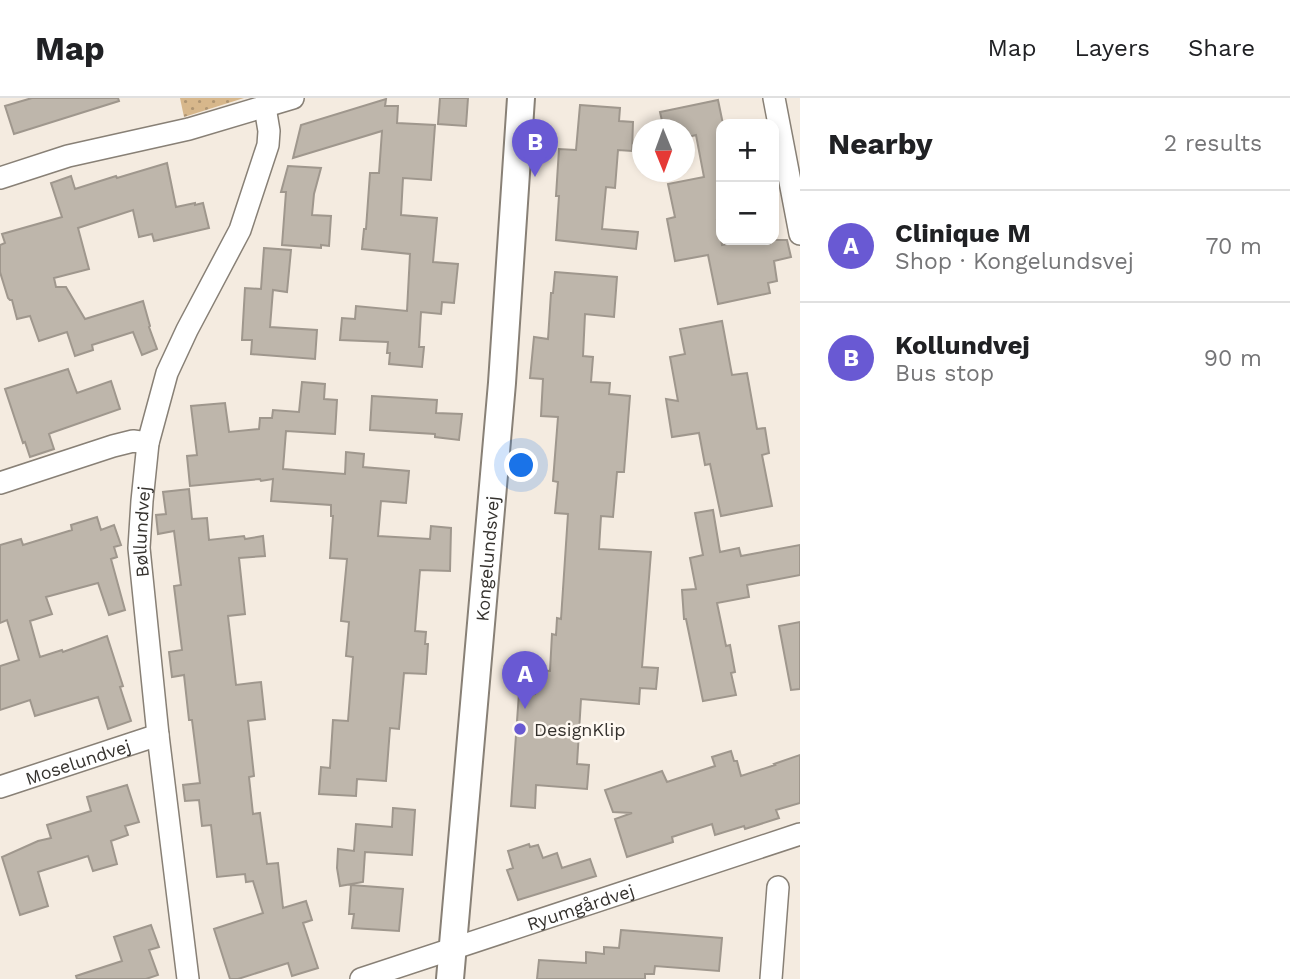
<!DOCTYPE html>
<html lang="en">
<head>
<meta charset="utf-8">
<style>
	body { margin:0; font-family:"Work Sans",sans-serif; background:#f6f6f6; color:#202124 }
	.controls { position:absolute; right:21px; top:21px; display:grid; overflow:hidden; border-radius:14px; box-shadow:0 4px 10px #0003 }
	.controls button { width:63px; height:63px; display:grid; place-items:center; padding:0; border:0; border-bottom:2px solid #e0e0e0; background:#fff; color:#202124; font:35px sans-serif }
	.compass { position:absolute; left:632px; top:21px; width:63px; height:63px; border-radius:50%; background:#fff; box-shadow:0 4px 10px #0003; rotate:179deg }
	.you { position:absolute; left:522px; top:368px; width:24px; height:24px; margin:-18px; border:5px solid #fff; border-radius:50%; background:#1a73e8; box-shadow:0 0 0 10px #1a73e833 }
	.badge { display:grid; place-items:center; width:46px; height:46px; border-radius:50%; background:#6959d3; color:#fff; font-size:23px; font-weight:700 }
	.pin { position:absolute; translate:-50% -58px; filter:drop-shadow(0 2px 4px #0008) }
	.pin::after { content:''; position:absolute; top:37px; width:24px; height:21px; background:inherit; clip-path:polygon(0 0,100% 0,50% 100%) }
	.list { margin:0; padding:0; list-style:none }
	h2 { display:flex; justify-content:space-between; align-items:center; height:91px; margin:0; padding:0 28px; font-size:30px }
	h2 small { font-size:23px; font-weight:400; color:#757577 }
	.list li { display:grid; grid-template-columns:46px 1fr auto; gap:21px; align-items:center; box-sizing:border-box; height:112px; padding:0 28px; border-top:2px solid #e0e0e0 }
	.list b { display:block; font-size:26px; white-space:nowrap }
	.list p { margin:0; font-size:23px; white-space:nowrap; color:#757577 }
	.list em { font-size:23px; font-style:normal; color:#757577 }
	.map { position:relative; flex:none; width:800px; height:881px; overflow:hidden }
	header { display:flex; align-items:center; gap:42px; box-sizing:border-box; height:98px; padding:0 35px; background:#fff; border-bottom:2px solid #e0e0e0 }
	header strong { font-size:33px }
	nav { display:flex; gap:38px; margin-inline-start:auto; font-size:24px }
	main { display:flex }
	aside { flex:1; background:#fff }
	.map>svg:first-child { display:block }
	.park { fill:url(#park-dots) }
	.building { fill:#beb6ab; stroke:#9f978d; stroke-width:2 }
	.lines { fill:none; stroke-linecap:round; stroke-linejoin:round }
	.minor-casing { stroke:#888076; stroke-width:24 }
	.tertiary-casing { stroke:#888076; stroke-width:30 }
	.minor { stroke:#fff; stroke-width:21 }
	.tertiary { stroke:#fff; stroke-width:26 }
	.poi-dot { fill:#6959d3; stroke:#fff9f2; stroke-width:2.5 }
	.labels { text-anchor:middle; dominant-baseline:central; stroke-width:5; stroke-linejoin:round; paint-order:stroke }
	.street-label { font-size:18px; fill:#35322e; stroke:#fff9f2 }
	.poi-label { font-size:18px; fill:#35322e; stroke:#fff9f2; text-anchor:start }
</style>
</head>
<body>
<header>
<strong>Map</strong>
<nav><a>Map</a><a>Layers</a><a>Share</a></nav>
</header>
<main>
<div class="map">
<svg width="800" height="881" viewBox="0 0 800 881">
	<defs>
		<pattern id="park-dots" width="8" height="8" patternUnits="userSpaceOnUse" patternTransform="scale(1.75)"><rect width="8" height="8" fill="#d7b78b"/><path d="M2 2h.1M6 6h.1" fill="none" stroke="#af9572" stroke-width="1.8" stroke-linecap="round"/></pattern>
	</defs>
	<rect width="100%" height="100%" fill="#f4ebe0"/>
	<path class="park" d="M180,0h64l-60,19z"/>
	<path class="building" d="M32,0h86l1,3 -105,33 -9,-28z
		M440,0h28l-2,28 -28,-2z
		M386,1l-1,7h13l-1,17 38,2 -4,55 -28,-2 -2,37 36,3 -4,44 25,2 -4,39 -12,-1 -1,12 -20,-2 -2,35h5l-2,20 -33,-3 1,-11h-3l1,-11 -48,-2 2,-22 13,1 1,-13 51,5 3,-57 -48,-5 2,-20h2l4,-56h9l3,-42 -89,27 8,-33z
		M718,2l5,24h-2v96h-4l5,25 25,-5h40l4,17 -17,4 3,20 -9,2 2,10 -52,11 -10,-49 -33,6 -8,-42 8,-2 -7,-33 36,-7 -8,-42 -12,3v-8h-20l-4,-18z
		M580,7l40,3 -1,13 14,1 -1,29 -14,-1 -3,38 -9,-1 -4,42 36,3 -2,17 -80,-9 3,-44h-3l3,-47 17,1z
		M167,65l9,44 19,-4v2l8,-2 6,25 -55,13 -2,-7 -13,3 -6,-27 -55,18 11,41 -35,9 2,9h10l19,32 58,-18 7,25 -1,1 8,22 -15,6 -9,-23 -41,13 1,5 -18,6 -8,-24 -28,9 -9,-25 -13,3 -5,-19h-2l-2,-2 -8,-26v-27l5,-2 -3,-9 60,-17 -11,-34 20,-7 4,13 41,-13 1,2z
		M288,68l33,2 -7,26 -2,21 19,1 -2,30 -8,-1v3l-39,-3 4,-53h-5z
		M264,150l27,2 -4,42 -14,-2 -3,37 47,3 -2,29 -64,-5 1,-14h-10l3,-52 16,1z
		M555,174l62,5 -3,40 -29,-3 -2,42 10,1 -2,25 19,1 -1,11 21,2 -6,76h-7l-4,45 -12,-1 -2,33 52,3 -9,115 16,1 -2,21 -16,-1 -1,16 -58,-5 -4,65 12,1 -2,24 -51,-4 -1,23 -24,-2 8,-113 16,1 2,-24 13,1 2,-37 4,1 1,-17 4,1 7,-105 -13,-1 3,-31 -5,-1 5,-64 -17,-1 2,-37 -13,-1 4,-41 14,2 3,-46h2z
		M722,223l10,54 15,-2 10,56 8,-1 4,25 -7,2 10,51 -51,10 -11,-52 -5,1 -6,-32 -27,4 -6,-38 12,2 -8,-44 15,-3 -5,-25z
		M68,271l9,24 34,-12 9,28 -69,24 -2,1 5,15 -24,8 -5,-15 -2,1 -18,-54z
		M302,284l23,2 -1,15 13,1 -2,34 -49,-3 -3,38 62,5 1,-22 18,2 -1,13 46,4 -3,32 -25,-2 -3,35 52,3 1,-13 20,2 -1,43 -30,-1 -5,61 11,1 -1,12h3l-2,30 -22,-1 -5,56 -9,-1 -4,53 -29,-2 -1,17 -37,-2 2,-27 9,1 3,-48 15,1 5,-64 -7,-1 3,-34 -8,-1 6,-62 -17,-1 3,-42h-2v-11l-60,-4 2,-22 -12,2 -1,-2 -70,7 -3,-30 10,-1 -6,-49 34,-3 4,29 30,-3 1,-11h12l1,-8 26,2z
		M372,298l65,4 -1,13 26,1 -3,26 -24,-3v-3l-65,-4z
		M189,391l3,30 15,-1 2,22 35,-4 1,3 18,-3 2,20 -26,2 6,56 -17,2 8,69 25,-3 4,37 -17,2 6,55 -5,1 4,37 7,-1 7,51 11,-1 5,45 23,-7 6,19 -9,3 15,45 -26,8 -4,-13 -50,16h-8l-16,-50 49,-16 -10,-32 -7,1 -1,-8 -28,3 -6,-52 -9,1 -3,-26 -14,1 -2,-16 17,-2 -8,-63h-3l-5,-45 -12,2 -3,-25 13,-2 -8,-64 7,-1 -7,-54 -16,3 -2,-19 10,-1 -3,-22z
		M713,412l7,42 19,-4 2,8 59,-11v30l-53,10 2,12 -32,6 9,43 4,-1 5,27 -4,1 5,22 -33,6 -17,-82h-2l-2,-29 14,-1 -6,-31 13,-3 -8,-42z
		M97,419l4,13 13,-5 7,20 -7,2 3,10 -6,2 14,51 -16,5 -11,-32 -52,14 6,17 -22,7 10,36 22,-7 1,2 44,-16 16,50 -3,1 11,34 -23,8 -10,-32 -63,19 -5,-16 -30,10v-44l19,-6 -12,-40 -7,3v-78l21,-6 2,6 49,-15 -1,-5z
		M800,524v67l-9,1 -12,-64z
		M731,653l3,10h3l4,15 34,-11 -1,-1 26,-9v48l-24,7 3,8 -34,11 -1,-3 -29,9 -3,-11 -40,13 1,5 -46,15 -12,-38 17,-6 -19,-1 -8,-22 57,-19 5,11 48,-16 -3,-9z
		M127,687l12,37 -14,4 3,9 -17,6 6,23 -24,7 -5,-15 -50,16 10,34 -28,9 -18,-58 36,-16 13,-3 -4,-13 44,-14 -4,-14z
		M393,710l22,2 -3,45 -47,-3 -2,30 -23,4 -3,-18 1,-19 16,2 2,-27 36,3z
		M529,746l1,3 8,-2 5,13 14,-5 5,15 28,-9 6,17 -78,24 -11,-30 6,-2 -5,-17z
		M351,787l52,4 -4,42 -47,-3 2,-14h-5z
		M151,827l8,22 -10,3 9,25 -12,4h-69l-1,-3 46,-15 -8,-24z
		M621,832l101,8 -3,33 -64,-5 -1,8h-9v5h-108l2,-19 47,3v-11l18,2v-7l15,1z"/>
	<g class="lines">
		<defs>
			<g id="minor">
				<path d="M774,0l26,136"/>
				<path d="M0,80l68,-22 121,-27 104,-31"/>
				<path d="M0,385l113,-37 20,-5 15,2"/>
				<path id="s1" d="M0,689l158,-52"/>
				<path id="s2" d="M188,881l-30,-244 -19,-187 3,-47 6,-58 19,-70 20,-43 53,-100 28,-85 1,-14 -4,-24"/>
				<path id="s3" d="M361,881l439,-145"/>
				<path d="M771,881l7,-92"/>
			</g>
			<g id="tertiary">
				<path id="s4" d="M450,881l52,-596 19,-285"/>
			</g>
		</defs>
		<use href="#minor" class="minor-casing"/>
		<use href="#tertiary" class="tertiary-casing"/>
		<use href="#minor" class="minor"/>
		<use href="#tertiary" class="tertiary"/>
	</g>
	<circle class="poi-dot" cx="520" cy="631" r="7"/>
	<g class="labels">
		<g class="street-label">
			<text stroke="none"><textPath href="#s2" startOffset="450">Bøllundvej</textPath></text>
			<text stroke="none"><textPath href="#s4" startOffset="422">Kongelundsvej</textPath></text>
			<text stroke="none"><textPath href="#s1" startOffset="82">Moselundvej</textPath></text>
			<text stroke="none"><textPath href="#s3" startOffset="231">Ryumgårdvej</textPath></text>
		</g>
		<g class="poi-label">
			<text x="534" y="631">DesignKlip</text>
		</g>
	</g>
</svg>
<div class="controls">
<button>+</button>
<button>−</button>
</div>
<svg class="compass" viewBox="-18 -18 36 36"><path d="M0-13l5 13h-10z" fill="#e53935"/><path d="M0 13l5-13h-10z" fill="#757577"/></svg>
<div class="you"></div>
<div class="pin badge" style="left:525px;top:611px">A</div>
<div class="pin badge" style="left:535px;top:79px">B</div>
</div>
<aside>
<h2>Nearby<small>2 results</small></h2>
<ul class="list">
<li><span class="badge">A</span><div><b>Clinique M</b><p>Shop · Kongelundsvej</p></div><em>70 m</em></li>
<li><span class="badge">B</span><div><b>Kollundvej</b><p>Bus stop</p></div><em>90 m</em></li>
</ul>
</aside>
</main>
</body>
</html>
